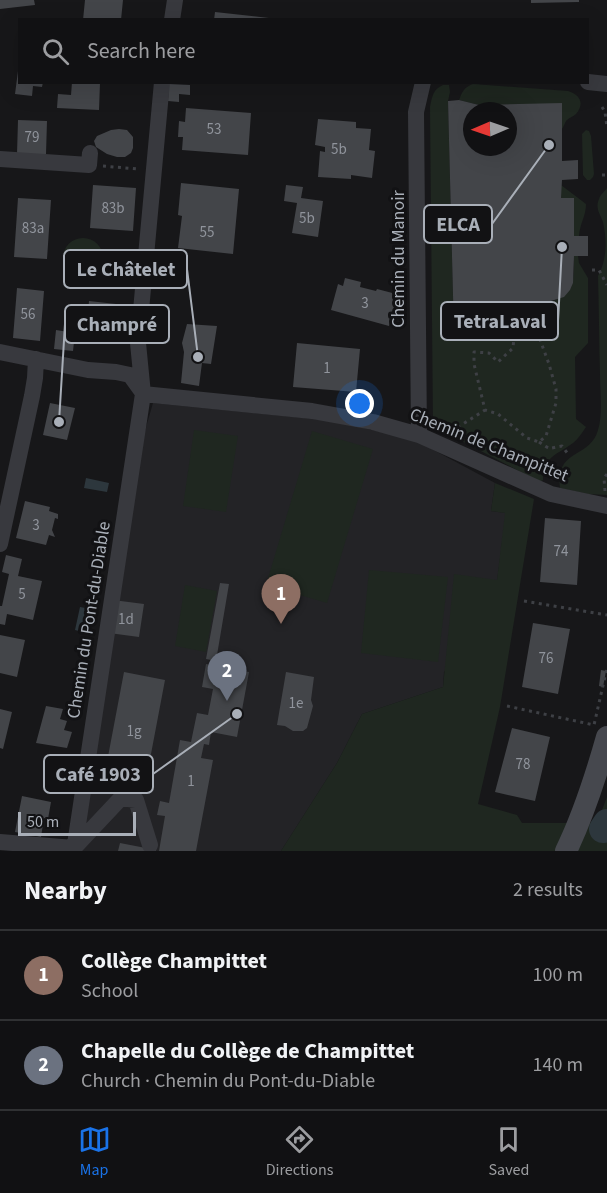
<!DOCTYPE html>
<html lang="en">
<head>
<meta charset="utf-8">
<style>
	body { margin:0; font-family:"Source Sans 3",sans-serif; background:#1e1f21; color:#f1f3f6 }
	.compass { position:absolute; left:463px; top:102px; width:54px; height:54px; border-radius:50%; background:#111113; box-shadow:0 6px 24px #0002; rotate:268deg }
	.scale { position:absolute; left:18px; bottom:15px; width:118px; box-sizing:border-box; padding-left:6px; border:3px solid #a9afb8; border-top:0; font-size:16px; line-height:21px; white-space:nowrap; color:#a9afb8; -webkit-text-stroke:4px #121214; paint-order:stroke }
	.you { position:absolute; left:360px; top:404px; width:21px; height:21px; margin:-15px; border:4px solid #fff; border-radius:50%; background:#1a73e8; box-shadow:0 0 0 9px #1a73e833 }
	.badge { display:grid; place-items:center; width:39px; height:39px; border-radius:50%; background:#1a73e8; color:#fff; font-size:20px; font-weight:700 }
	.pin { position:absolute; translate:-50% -50px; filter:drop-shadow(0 2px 3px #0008) }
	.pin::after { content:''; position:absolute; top:32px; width:21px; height:18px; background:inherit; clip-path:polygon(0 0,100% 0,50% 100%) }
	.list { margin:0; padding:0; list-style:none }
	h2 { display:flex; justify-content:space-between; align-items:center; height:78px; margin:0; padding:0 24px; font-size:26px }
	h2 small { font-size:20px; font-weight:400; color:#9c9da0 }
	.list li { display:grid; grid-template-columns:39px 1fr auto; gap:18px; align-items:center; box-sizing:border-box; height:90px; padding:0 24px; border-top:2px solid #303133 }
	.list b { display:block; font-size:22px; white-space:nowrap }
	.list p { margin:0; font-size:20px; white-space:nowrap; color:#9c9da0 }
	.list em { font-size:20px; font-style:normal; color:#9c9da0 }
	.icon { flex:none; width:33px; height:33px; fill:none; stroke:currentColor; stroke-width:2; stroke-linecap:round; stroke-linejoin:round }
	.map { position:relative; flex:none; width:607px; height:851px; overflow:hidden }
	.search { position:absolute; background:#111113; box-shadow:0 6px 24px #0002; left:18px; right:18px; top:18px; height:66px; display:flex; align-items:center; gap:15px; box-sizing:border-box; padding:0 21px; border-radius:0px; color:#9c9da0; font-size:22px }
	.sheet { height:258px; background:#111113 }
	nav { display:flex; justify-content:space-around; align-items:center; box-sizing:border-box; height:84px; border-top:2px solid #303133; background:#111113; font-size:16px; color:#9c9da0 }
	nav a { display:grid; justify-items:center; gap:3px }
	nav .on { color:#1a73e8 }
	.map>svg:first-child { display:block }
	.built { fill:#232326 }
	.green { fill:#1f2720 }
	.water { fill:#2d373d }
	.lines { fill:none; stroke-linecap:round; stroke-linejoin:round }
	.river { stroke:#2d373d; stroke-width:28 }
	.building { fill:#434549; fill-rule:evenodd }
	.path { stroke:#3e4045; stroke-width:3; stroke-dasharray:3 4.5; stroke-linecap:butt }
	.minor { stroke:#38393e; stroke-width:16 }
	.secondary { stroke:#46484e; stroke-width:22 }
	.labels { text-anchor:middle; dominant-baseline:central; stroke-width:6; stroke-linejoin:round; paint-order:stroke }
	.number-label { font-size:15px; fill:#90949c }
	.street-label { font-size:18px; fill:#a9afb8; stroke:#121214 }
	.leader { fill:none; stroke:#a9afb8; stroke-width:2 }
	.callout-dot { fill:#a9afb8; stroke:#121214; stroke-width:2 }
	.callout { fill:#121214; stroke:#a9afb8; stroke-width:2 }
	.callout-label { font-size:20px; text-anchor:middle; font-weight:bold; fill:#a9afb8 }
</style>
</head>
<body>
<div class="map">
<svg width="607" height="851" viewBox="0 0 607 851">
	<rect width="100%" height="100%" fill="#171719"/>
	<path class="built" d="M153,403l181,18 81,19 80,43 -4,28 15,2 -9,68 -53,91 -1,15 -81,27 -25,49 -56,88h-204l63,-403z"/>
	<path class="green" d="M473,84l95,7c12,4 17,12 8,23 -3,3 -6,3 -9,6 -1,0 -4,8 -5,9v-25l-83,1 -20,-5c3,-8 5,-13 14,-16z
		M443,85h6l1,7 -2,9 6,233 80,-1 -6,-25c16,-5 43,-7 45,-28 1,-8 1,-16 1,-24h4l1,7 9,15v65l-13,14 1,62 10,8c-4,6 -8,12 -13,16 -16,12 -31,14 -30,37l-3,2 -107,-56 -3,-319c2,-10 3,-18 13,-22z
		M586,130l3,1 2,5 3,38 -1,3 -3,3h-3l-4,-5 -1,-41z
		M561,185l25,19c0,12 -6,19 -7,32h-5l-13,-38z
		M607,188v307l-19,-1 -28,-6c-5,-40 30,-29 38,-58 5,-15 2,-39 2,-55 -1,-33 -1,-66 -2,-99 9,-16 9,-36 5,-54 -3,-8 -8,-14 -4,-23 1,-4 6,-8 8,-11z
		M63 258a20 20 0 1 1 40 0a20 20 0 1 1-40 0Z
		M194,430l44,6 -12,76 -43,-6z
		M312,431l61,18 -46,154 -61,-18z
		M495,483l39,16 -34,208 -22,97 39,11 5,8h75l10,-26v54h-326l56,-88 25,-49 81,-27 11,-113 43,6 8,-67 -14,-2z
		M369,570l79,7 -10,85 -77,-9z
		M185,585l32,6 -11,61 -31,-6z"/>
	<path class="water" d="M86,478l23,5 -2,9 -23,-4z
		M80,607l11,2 -5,24 -11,-3z"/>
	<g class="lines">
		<path class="river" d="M603,829l4,-6"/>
	</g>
	<path class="building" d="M0,0h34l1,5 -35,4z
		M85,0h38l-2,20h-38z
		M531,0h48v2l-48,1z
		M215,12l54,6v2h-55z
		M18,71h2v11h23l-1,5 -9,-1 -1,10 -17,-2z
		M72,82l28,1 -1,27 -42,-2 1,-14 13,1z
		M169,84l21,1v10l-11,-1v8l-11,-1z
		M459,100l20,5 83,-2v58l16,-1v19l-16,1 -1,18h13v38h14v20h-14l-1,27 -3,7 -6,7 -36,11 6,25 -80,1 -6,-233zM472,111h36v36h-36z
		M186,108l65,5 -3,42 -66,-5 1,-13h-5l1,-16 6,1z
		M318,119l38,3v6l15,1 -2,21 6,1 -3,27 -21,-3v4l-33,-2 2,-26 5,1v-5l-10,-2z
		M18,120l29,1 -1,33h-29z
		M119,129l8,1 6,7v11l-2,5 -6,4h-8l-10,-3 -11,-7 -2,-6 3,-5 14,-6z
		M181,183l58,6 -6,65 -55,-6 4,-32 -4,-1z
		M93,185l43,3 -3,43 -43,-3z
		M286,185l17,2 -2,11 22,3 -5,36 -26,-4 5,-30 -13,-2z
		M18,198l33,2 -4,59 -33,-2z
		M345,278l16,4 -1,5 16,4 1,-2 23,6 -7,27h-3l-1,4 -58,-16 7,-26 5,2z
		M17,288l27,3 -4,50 -27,-3z
		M89,301l27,3 -4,31 -26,-3z
		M187,324l30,2 -6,38 -9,-1 -3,23 -18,-3 3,-31 -2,-9z
		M56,330l19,3 -2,18 -19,-2z
		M297,343l63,6 -4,43 -63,-5z
		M50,403l25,5 -8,32 -24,-5z
		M25,501l25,6 -1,4 9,3v5l-3,-1 -3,12 3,7 -6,-2 -3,10 -30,-7z
		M545,518l36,3 -4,64 -37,-3z
		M6,555l16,4 -4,17 24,5 -9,39 -26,-6 -2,11 -5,-1v-18h2l7,-32 -7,-2z
		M220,583l9,1 -13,77 -10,-2z
		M113,600l31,4 -5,33 -30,-4z
		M533,623l37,6 -12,65 -36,-7z
		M0,635l25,5 -8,37 -17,-4z
		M206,664l43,8 -12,65 -26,-5 -2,13 -5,-1 -3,14 12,2 -17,91h-37l6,-35 -8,-1 3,-14 9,2 11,-63 11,2 6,-29 11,2 5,-26 -11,-2z
		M601,670l5,1 -3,16 -4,-1z
		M124,672l41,8 -21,111 -41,-8z
		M286,672l28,5 -3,23 2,6 -6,22 -4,3h-10l-8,-5 -8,-1z
		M46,706l17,3 -3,10 7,2 -3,9 8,2 -5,16 -31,-5z
		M0,709l12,3 -9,37 -3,-1z
		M512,728l38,9 -15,64 -40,-9z
		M22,796l29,6 -3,17 -4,-1 -3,19 -26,-5z
		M120,843l36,7v1h-38z"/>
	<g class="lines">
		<path class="path" d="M602,107l3,5 2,15
			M103,166l35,3
			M602,175h5
			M592,270h7l8,15
			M526,335l13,2 10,27 7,25v14l-10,33 -7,6 -12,-4 -29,-24 -13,-4 -11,-46v-12l15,1 9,9 15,-14 1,-11z
			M452,432l3,-3 30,-19
			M539,442c13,9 9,6 23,4l6,8
			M605,491l-1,-13 3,-4
			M524,601l83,14
			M507,706l87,19 13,-57"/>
		<path class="minor" d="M172,20l3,-20
			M588,82l19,2
			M0,159l89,6 1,-12
			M0,352l88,18 28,2 14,3 13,18
			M143,394l169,17 61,11 46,13 132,59 56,12
			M419,435l-3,-323 7,-30
			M0,544l32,-148 3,-18 1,-19
			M0,842l74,6
			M74,848l47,-50 15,2 14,45
			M74,851l69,-457 -5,-51 24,-261"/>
		<path class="secondary" d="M566,851c18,-37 30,-75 41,-114"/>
	</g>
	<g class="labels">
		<g class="number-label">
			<text x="214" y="129">53</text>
			<text x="32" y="137">79</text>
			<text x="339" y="149">5b</text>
			<text x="113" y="208">83b</text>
			<text x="307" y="218">5b</text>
			<text x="33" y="228">83a</text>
			<text x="207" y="232">55</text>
			<text x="365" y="303">3</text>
			<text x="28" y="314">56</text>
			<text x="327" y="368">1</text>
			<text x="36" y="525">3</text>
			<text x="561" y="551">74</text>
			<text x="22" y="594">5</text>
			<text x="126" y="619">1d</text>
			<text x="546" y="658">76</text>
			<text x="296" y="703">1e</text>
			<text x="134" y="731">1g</text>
			<text x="523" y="764">78</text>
			<text x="191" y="781">1</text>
		</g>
		<g class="street-label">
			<text transform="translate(398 259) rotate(-90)">Chemin du Manoir</text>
			<text transform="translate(489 445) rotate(22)">Chemin de Champittet</text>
			<text transform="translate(89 620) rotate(-81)">Chemin du Pont-du-Diable</text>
		</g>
	</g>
	<path class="leader" d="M549 145L492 224M198 357L187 269M562 247L558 321M59 422L65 324M237 714L153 774"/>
	<g class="callout-dot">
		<circle cx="549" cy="145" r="6"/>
		<circle cx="198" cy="357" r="6"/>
		<circle cx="562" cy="247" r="6"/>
		<circle cx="59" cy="422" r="6"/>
		<circle cx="237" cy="714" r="6"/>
	</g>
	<g class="callout">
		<rect x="424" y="205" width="68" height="38" rx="6"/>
		<rect x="64" y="250" width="123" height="38" rx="6"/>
		<rect x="441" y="302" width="117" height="38" rx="6"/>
		<rect x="65" y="305" width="104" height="38" rx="6"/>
		<rect x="44" y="755" width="109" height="38" rx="6"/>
	</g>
	<g class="callout-label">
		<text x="458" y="231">ELCA</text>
		<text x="126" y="276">Le Châtelet</text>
		<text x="500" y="328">TetraLaval</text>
		<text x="117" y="331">Champré</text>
		<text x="98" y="781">Café 1903</text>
	</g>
</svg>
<svg class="compass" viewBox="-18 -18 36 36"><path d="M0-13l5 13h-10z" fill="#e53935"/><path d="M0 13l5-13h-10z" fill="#9c9da0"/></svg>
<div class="scale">50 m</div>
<div class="you"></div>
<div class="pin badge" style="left:281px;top:624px;background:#8d6e63">1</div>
<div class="pin badge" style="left:227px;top:701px;background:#6b7280">2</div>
<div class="search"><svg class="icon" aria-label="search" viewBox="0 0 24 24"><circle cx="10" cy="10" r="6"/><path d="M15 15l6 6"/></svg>Search here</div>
</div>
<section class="sheet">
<h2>Nearby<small>2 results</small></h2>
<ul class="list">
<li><span class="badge" style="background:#8d6e63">1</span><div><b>Collège Champittet</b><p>School</p></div><em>100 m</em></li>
<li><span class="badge" style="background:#6b7280">2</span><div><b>Chapelle du Collège de Champittet</b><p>Church · Chemin du Pont-du-Diable</p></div><em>140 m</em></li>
</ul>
</section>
<nav>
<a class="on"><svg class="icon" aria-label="map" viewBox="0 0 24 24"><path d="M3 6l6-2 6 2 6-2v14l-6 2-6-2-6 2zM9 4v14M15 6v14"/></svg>Map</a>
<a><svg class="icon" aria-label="directions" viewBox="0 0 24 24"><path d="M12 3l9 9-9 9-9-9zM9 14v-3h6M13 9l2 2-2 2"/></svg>Directions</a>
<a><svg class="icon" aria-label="saved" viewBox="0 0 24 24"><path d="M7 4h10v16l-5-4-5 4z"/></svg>Saved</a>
</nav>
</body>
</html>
